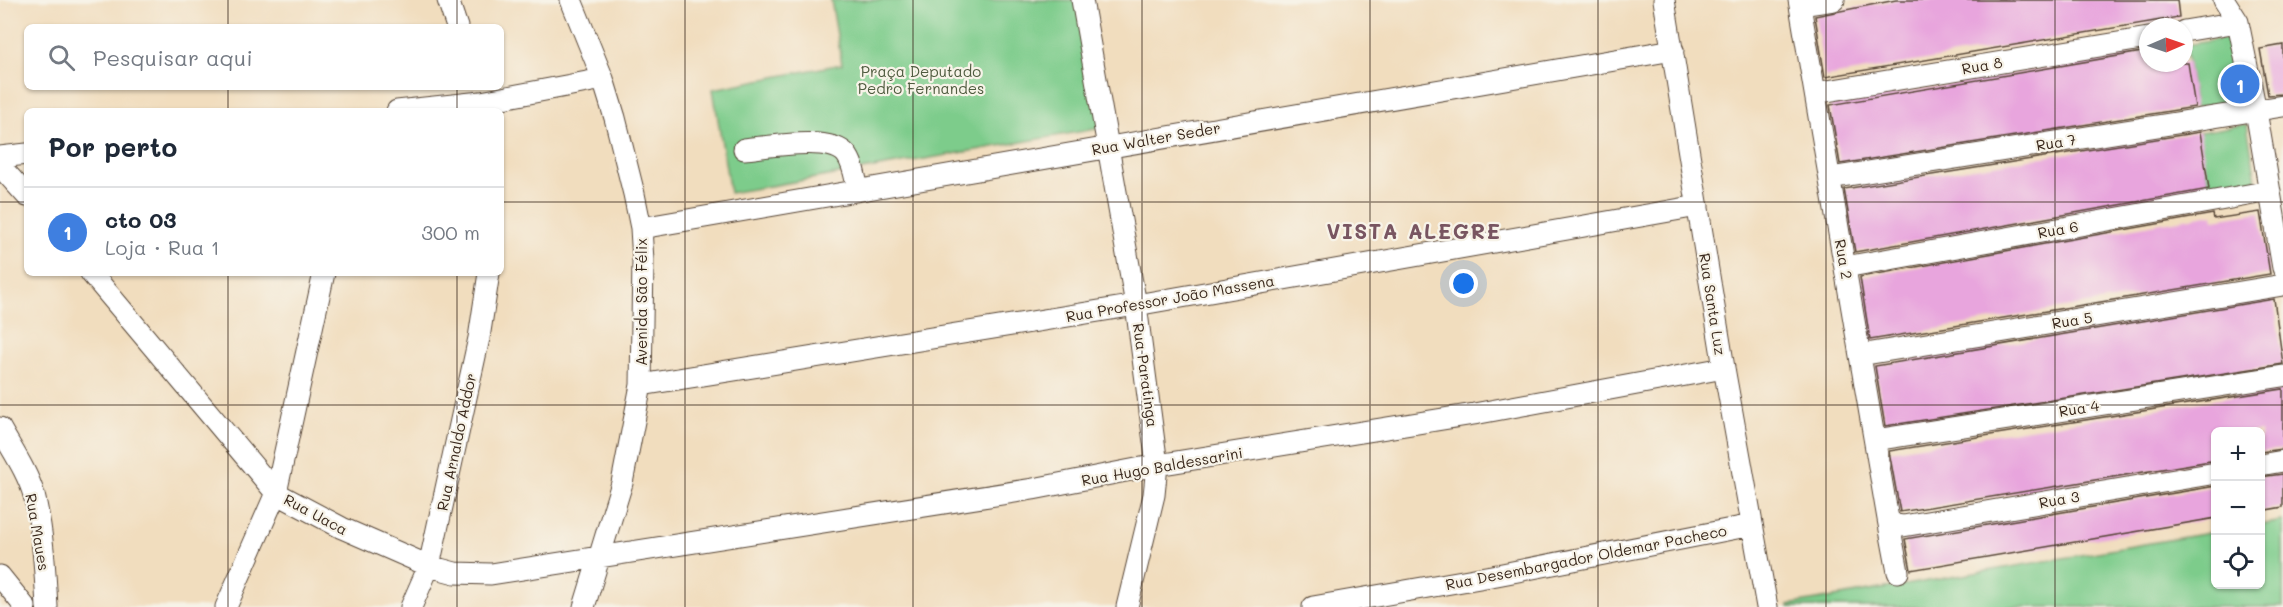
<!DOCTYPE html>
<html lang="pt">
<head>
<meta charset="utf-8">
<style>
	body { margin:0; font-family:Mali,sans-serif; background:#f2f2f3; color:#1f2937 }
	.controls { position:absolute; right:18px; bottom:18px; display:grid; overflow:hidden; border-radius:9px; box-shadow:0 2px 4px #0004 }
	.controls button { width:54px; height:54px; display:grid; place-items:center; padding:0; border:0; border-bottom:2px solid #e0e1e3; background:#fff; color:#1f2937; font:30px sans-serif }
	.compass { position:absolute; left:2139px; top:18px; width:54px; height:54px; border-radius:50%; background:#fff; box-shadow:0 2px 4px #0004; rotate:88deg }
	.you { position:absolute; left:1464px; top:284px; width:21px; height:21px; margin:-15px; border:4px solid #fff; border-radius:50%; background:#1a73e8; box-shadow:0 0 0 9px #1a73e833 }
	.badge { display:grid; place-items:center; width:39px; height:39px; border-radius:50%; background:#2563eb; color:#fff; font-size:20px; font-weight:700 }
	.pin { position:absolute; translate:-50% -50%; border:3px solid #fff; box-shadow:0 2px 6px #0006 }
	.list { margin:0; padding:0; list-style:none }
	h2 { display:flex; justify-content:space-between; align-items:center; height:78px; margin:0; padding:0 24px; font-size:26px }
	h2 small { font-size:20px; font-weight:400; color:#747a83 }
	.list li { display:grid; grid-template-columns:39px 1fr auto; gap:18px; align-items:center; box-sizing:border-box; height:90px; padding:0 24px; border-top:2px solid #e0e1e3 }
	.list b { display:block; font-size:22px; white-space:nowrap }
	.list p { margin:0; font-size:20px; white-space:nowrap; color:#747a83 }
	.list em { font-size:20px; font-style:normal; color:#747a83 }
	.icon { flex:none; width:33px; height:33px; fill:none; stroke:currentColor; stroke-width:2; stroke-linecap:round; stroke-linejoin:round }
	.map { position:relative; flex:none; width:2283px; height:607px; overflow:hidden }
	.search { position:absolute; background:#fff; box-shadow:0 2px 4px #0004; left:24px; top:24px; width:480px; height:66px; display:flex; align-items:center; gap:15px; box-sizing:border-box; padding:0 21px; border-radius:9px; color:#747a83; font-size:22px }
	.panel { position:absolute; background:#fff; box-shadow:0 2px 4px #0004; left:24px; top:108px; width:480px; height:168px; border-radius:9px }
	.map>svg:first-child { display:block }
	.green { fill:#7dcc8b; stroke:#5c7b54; stroke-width:1.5 }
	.building { fill:#e8a5dd }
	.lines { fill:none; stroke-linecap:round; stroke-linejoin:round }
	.minor-casing { stroke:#564536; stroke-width:23 }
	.minor { stroke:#fff; stroke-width:21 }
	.grid { fill:none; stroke:#3b2a1e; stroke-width:1.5; stroke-opacity:0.55 }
	.labels { text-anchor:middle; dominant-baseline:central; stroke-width:4.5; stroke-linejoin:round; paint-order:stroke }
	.street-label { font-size:15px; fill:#3b2a1e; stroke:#f7f3e8 }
	.park-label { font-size:15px; fill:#4f5b3f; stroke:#f7f3e8 }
	.district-label { font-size:21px; font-weight:bold; letter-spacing:1.5px; fill:#785561; stroke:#f7f3e8 }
</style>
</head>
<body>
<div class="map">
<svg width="2283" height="607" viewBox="0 0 2283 607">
	<rect width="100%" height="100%" fill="#f7f3e8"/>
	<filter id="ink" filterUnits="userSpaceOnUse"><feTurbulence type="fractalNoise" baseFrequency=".0167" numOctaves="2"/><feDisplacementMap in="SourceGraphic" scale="12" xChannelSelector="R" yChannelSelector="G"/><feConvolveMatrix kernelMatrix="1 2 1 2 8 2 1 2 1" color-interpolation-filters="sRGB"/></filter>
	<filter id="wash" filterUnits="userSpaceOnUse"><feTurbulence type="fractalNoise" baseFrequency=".008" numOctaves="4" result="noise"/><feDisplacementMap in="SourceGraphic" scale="24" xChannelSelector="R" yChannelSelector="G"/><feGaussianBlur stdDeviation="1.35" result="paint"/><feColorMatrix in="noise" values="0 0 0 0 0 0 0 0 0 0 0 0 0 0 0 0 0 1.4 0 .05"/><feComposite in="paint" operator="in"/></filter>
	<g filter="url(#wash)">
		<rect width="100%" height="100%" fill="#f1ddbe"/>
		<path class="green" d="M831,0h246l25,128 -372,65 -17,-104 129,-25z
			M2232,37l11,63 -48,8 -10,-63z
			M2247,124l10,63 -47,8 -11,-63z
			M2283,521v86h-495v-2l427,-73 1,52h44l1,-59z"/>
		<g id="blocks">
			<path class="building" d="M1896,0h281l2,17 -354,60 -10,-61z
				M2283,45v49l-15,1 -8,-46z
				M2148,51v12h40l7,44 -355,57 -10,-59z
				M2200,132l9,57 -354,63 -11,-63z
				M2260,212l10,62 -400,66 -10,-63 353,-63 1,5z
				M2274,299l9,65 -398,62 -10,-60z
				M2283,389v60l-23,3v-20h-44v28l-316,52 -11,-61z
				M2283,474v33l-23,4v-34z
				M2216,486v32l-305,52 -6,-31z"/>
		</g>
	</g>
	<g filter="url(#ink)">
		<use href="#blocks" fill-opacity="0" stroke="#564536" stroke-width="1.5"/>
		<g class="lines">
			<defs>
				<path id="minor" d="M448,0l9,27
					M571,0l32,79 12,39 19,76 7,34 2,33 -2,124 -19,98 -38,124
					M1082,0l54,305 21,160 -3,30 -27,112
					M1664,0l60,368 43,239
					M1799,0l89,519 7,6 8,1 313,-53
					M2224,0l14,22 18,89 27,157
					M1800,5l34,-5
					M2184,31l54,-9
					M1815,93l333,-55
					M397,111l84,-9 122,-23
					M744,149c24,-2 86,-14 102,5 8,10 9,24 12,36
					M0,157l27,-3
					M0,166l27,30
					M1830,178l453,-72
					M641,228l1032,-178
					M1845,267l425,-76
					M91,273l185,220 66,35 87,38 26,7 36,1 542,-85 124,-24 317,-51 250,-46
					M1860,355l423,-70
					M641,385l495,-80 562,-99
					M0,428c12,22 27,43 34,67 9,36 11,75 13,112
					M1875,440l408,-64
					M2260,465l23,-4
					M1888,519l10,53
					M0,576l25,31
					M226,607l50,-114 48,-220
					M411,607l18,-41 50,-228 10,-65
					M1313,607l184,-32 255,-50"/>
			</defs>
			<use href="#minor" class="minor-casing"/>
			<use href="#minor" class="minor"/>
		</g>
	</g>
	<path class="grid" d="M228,0v27M457,0v27M685,0v607M913,0v607M1142,0v607M1370,0v607M1598,0v607M1826,0v607M2055,0v607M228,87v24M457,87v24M0,202h27M501,202h1782M228,273v334M457,273v334M0,405h2283"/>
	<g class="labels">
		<g class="street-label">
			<text transform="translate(1982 65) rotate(-10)">Rua 8</text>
			<text transform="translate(1156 138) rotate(-10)">Rua Walter Seder</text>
			<text transform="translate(2056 142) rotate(-9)">Rua 7</text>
			<text transform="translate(2058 229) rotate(-10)">Rua 6</text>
			<text transform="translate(1844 259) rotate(80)">Rua 2</text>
			<text transform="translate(1170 298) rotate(-10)">Rua Professor João Massena</text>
			<text transform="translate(641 302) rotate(-90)">Avenida São Félix</text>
			<text transform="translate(1713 304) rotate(81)">Rua Santa Luz</text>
			<text transform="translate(2072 320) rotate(-9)">Rua 5</text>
			<text transform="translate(1146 375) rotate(82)">Rua Paratinga</text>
			<text transform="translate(2079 408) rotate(-9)">Rua 4</text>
			<text transform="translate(456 442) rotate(-78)">Rua Arnaldo Addor</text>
			<text transform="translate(1162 466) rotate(-10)">Rua Hugo Baldessarini</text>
			<text transform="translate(2059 499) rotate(-10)">Rua 3</text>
			<text transform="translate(316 514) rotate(28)">Rua Uaca</text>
			<text transform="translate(38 532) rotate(80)">Rua Maues</text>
			<text transform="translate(1586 557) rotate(-11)">Rua Desembargador Oldemar Pacheco</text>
		</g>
		<g class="park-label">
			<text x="921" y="71">Praça Deputado<tspan x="921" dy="17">Pedro Fernandes</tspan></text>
		</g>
		<g class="district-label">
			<text x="1414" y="230">VISTA ALEGRE</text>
		</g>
	</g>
</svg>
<div class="controls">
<button>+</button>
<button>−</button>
<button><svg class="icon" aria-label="locate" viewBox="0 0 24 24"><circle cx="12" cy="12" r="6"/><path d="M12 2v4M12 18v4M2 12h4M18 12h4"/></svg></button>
</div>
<svg class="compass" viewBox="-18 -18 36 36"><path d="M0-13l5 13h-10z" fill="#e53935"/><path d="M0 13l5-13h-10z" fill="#747a83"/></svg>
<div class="you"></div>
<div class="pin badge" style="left:2240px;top:84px;background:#3f7fe0">1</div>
<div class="search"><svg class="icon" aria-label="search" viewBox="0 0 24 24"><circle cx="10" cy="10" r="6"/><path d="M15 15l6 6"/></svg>Pesquisar aqui</div>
<section class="panel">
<h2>Por perto<small></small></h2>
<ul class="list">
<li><span class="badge" style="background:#3f7fe0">1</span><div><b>cto 03</b><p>Loja · Rua 1</p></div><em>300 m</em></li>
</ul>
</section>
</div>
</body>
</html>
